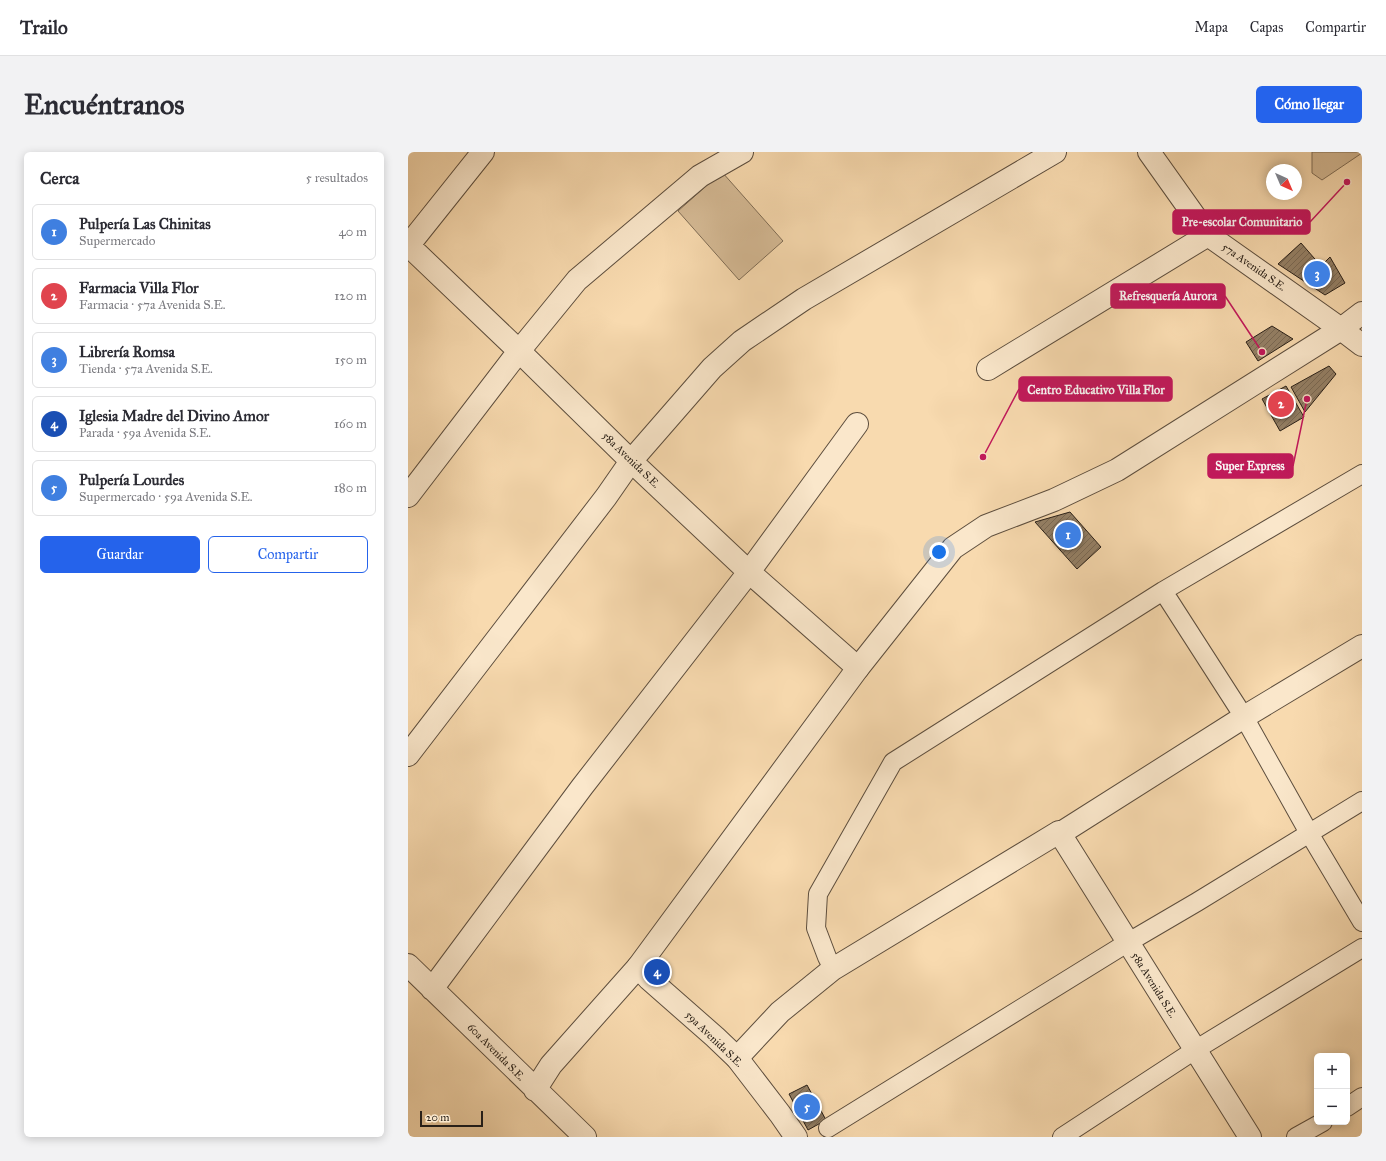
<!DOCTYPE html>
<html lang="es">
<head>
<meta charset="utf-8">
<style>
	body { margin:0; font-family:"IM FELL Great Primer",serif; background:#f2f2f3; color:#2b2b33 }
	.controls { position:absolute; right:12px; bottom:12px; display:grid; overflow:hidden; border-radius:6px; box-shadow:0 2px 10px #0003 }
	.controls button { width:36px; height:36px; display:grid; place-items:center; padding:0; border:0; border-bottom:1px solid #e1e1e2; background:#fff; color:#2b2b33; font:20px sans-serif }
	.compass { position:absolute; left:858px; top:12px; width:36px; height:36px; border-radius:50%; background:#fff; box-shadow:0 2px 10px #0003; rotate:136deg }
	.scale { position:absolute; left:12px; bottom:10px; width:63px; box-sizing:border-box; padding-left:4px; border:2px solid #292018; border-top:0; font-size:11px; line-height:14px; white-space:nowrap; color:#292018; -webkit-text-stroke:3px #fae7cb; paint-order:stroke }
	.you { position:absolute; left:531px; top:400px; width:14px; height:14px; margin:-10px; border:3px solid #fff; border-radius:50%; background:#1a73e8; box-shadow:0 0 0 6px #1a73e833 }
	.badge { display:grid; place-items:center; width:26px; height:26px; border-radius:50%; background:#2563eb; color:#fff; font-size:13px; font-weight:700 }
	.pin { position:absolute; translate:-50% -50%; border:2px solid #fff; box-shadow:0 1px 4px #0006 }
	.list { margin:0; padding:0; list-style:none }
	h2 { display:flex; justify-content:space-between; align-items:center; height:52px; margin:0; padding:0 16px; font-size:17px }
	h2 small { font-size:13px; font-weight:400; color:#7c7c81 }
	.list li { display:grid; grid-template-columns:26px 1fr auto; gap:12px; align-items:center; box-sizing:border-box; height:56px; margin:0 8px 8px; padding:0 8px; border:1px solid #e1e1e2; border-radius:6px }
	.list b { display:block; font-size:15px; white-space:nowrap }
	.list p { margin:0; font-size:13px; white-space:nowrap; color:#7c7c81 }
	.list em { font-size:13px; font-style:normal; color:#7c7c81 }
	.actions { display:flex; gap:8px; padding:12px 16px }
	.actions a { flex:1; padding:9px 0; border:1px solid #2563eb; border-radius:6px; text-align:center; font-size:14px; color:#2563eb }
	.actions .main { background:#2563eb; color:#fff }
	.map { position:relative; flex:none; width:954px; height:985px; overflow:hidden; border-radius:6px }
	header { display:flex; align-items:center; gap:24px; box-sizing:border-box; height:56px; padding:0 20px; background:#fff; border-bottom:1px solid #e1e1e2 }
	header strong { font-size:19px }
	nav { display:flex; gap:22px; margin-inline-start:auto; font-size:14px }
	.intro { display:flex; align-items:center; justify-content:space-between; box-sizing:border-box; height:96px; padding:0 24px }
	h1 { margin:0; font-size:28px }
	.button { padding:10px 18px; border-radius:6px; background:#2563eb; color:#fff; font-size:14px; font-weight:700 }
	main { display:flex; gap:24px; padding:0 24px }
	aside { flex:1; background:#fff; border-radius:6px; box-shadow:0 2px 10px #0003 }
	.map>svg:first-child { display:block }
	.green { fill:#d5ba95; stroke:#7f6d56 }
	.building { fill:url(#building-hatch); stroke:#292018 }
	.lines { fill:none; stroke-linecap:round; stroke-linejoin:round }
	.pedestrian-casing { stroke:#5d4e3e; stroke-width:20 }
	.minor-casing { stroke:#5d4e3e; stroke-width:24 }
	.tertiary-casing { stroke:#5d4e3e; stroke-width:24 }
	.pedestrian { stroke:#fae7cb; stroke-width:18 }
	.minor { stroke:#fae7cb; stroke-width:22 }
	.tertiary { stroke:#fae7cb; stroke-width:22 }
	.labels { text-anchor:middle; dominant-baseline:central; stroke-width:4; stroke-linejoin:round; paint-order:stroke }
	.street-label { font-size:11px; fill:#292018; stroke:#fae7cb }
	.leader { fill:none; stroke:#c2185b; stroke-width:1.5 }
	.callout-dot { fill:#c2185b; stroke:#fae7cb; stroke-width:1.5 }
	.callout { fill:#c2185b; stroke:#c2185b; stroke-width:1.5 }
	.callout-label { font-size:12px; text-anchor:middle; font-weight:bold; fill:#fff }
</style>
</head>
<body>
<header>
<strong>Trailo</strong>
<nav><a>Mapa</a><a>Capas</a><a>Compartir</a></nav>
</header>
<div class="intro"><h1>Encuéntranos</h1><a class="button">Cómo llegar</a></div>
<main>
<aside>
<h2>Cerca<small>5 resultados</small></h2>
<ul class="list">
<li><span class="badge" style="background:#3f7fe0">1</span><div><b>Pulpería Las Chinitas</b><p>Supermercado</p></div><em>40 m</em></li>
<li><span class="badge" style="background:#e0444e">2</span><div><b>Farmacia Villa Flor</b><p>Farmacia · 57a Avenida S.E.</p></div><em>120 m</em></li>
<li><span class="badge" style="background:#3f7fe0">3</span><div><b>Librería Romsa</b><p>Tienda · 57a Avenida S.E.</p></div><em>150 m</em></li>
<li><span class="badge" style="background:#1a4fb4">4</span><div><b>Iglesia Madre del Divino Amor</b><p>Parada · 59a Avenida S.E.</p></div><em>160 m</em></li>
<li><span class="badge" style="background:#3f7fe0">5</span><div><b>Pulpería Lourdes</b><p>Supermercado · 59a Avenida S.E.</p></div><em>180 m</em></li>
</ul>
<div class="actions"><a class="main">Guardar</a><a>Compartir</a></div>
</aside>
<div class="map">
<svg width="954" height="985" viewBox="0 0 954 985">
	<defs>
		<pattern id="building-hatch" width="6" height="6" patternUnits="userSpaceOnUse"><rect width="6" height="6" fill="#958167"/><path d="M-1 1l2-2M0 6l6-6M5 7l2-2" fill="none" stroke="#7a6954"/></pattern>
	</defs>
	<rect width="100%" height="100%" fill="#f8daaf"/>
	<filter id="stains"><feTurbulence type="fractalNoise" baseFrequency=".005" numOctaves="4"/><feColorMatrix values="0 0 0 0 .2 0 0 0 0 .09 0 0 0 0 .02 0 0 0 .5 -.17"/></filter>
	<radialGradient id="worn" r=".72"><stop offset=".6" stop-color="#630" stop-opacity="0"/><stop offset="1" stop-color="#630" stop-opacity=".3"/></radialGradient>
	<path class="green" d="M904,0h50v1l-40,27 -10,-7z
		M314,20l61,69 -44,39 -61,-69z"/>
	<path class="building" d="M893,91l20,23 9,-9 15,26 -20,12 -47,-31z
		M864,174l21,13 -35,22 -12,-19z
		M921,214l7,8 -31,38 -14,-25z
		M878,234l18,31 -24,14 -18,-32z
		M662,360l31,35 -24,22 -42,-47z
		M399,933l19,35 -18,10 -19,-36z"/>
	<g class="lines">
		<defs>
			<path id="pedestrian" d="M755,439l81,126 65,116 53,89
				M425,817l-6,-12 -11,-29 2,-34 75,-132 270,-171 199,-117
				M939,955l15,-10
				M420,976l299,-185 70,-41 165,-101
				M654,985l133,-87 167,-102
				M888,985l27,-15"/>
			<path id="minor" d="M0,93l111,106 112,110 118,111 109,96
				M0,94l75,-94
				M933,177l21,16
				M580,217l220,-134
				M0,344l111,-145 58,-71 123,-104 42,-24
				M0,603l198,-258 25,-36 81,-93 30,-27 62,-42 251,-147
				M651,680l191,305
				M0,813l177,172
				M24,837l150,-202 167,-215 108,-148
				M329,906l43,-46 53,-43 226,-137 2,1 183,-116 118,-71
				M127,938l16,-25 87,-98"/>
			<path id="tertiary" d="M741,0l59,83 133,94
				M388,985l-16,-23 -43,-56 -22,-21 -66,-58 -11,-12 220,-299 95,-120 33,-22 68,-26 63,-30 224,-141 21,-16"/>
		</defs>
		<use href="#pedestrian" class="pedestrian-casing"/>
		<use href="#minor" class="minor-casing"/>
		<use href="#tertiary" class="tertiary-casing"/>
		<use href="#pedestrian" class="pedestrian"/>
		<use href="#minor" class="minor"/>
		<use href="#tertiary" class="tertiary"/>
	</g>
	<g class="labels">
		<g class="street-label">
			<text transform="translate(846 115) rotate(35)">57a Avenida S.E.</text>
			<text transform="translate(223 308) rotate(44)">58a Avenida S.E.</text>
			<text transform="translate(746 833) rotate(58)">58a Avenida S.E.</text>
			<text transform="translate(306 887) rotate(44)">59a Avenida S.E.</text>
			<text transform="translate(88 900) rotate(45)">60a Avenida S.E.</text>
		</g>
	</g>
	<path class="leader" d="M939 30L902 70M854 200L817 144M575 305L611 237M899 247L885 314"/>
	<g class="callout-dot">
		<circle cx="939" cy="30" r="4"/>
		<circle cx="854" cy="200" r="4"/>
		<circle cx="575" cy="305" r="4"/>
		<circle cx="899" cy="247" r="4"/>
	</g>
	<g class="callout">
		<rect x="765" y="58" width="137" height="24" rx="4"/>
		<rect x="703" y="132" width="114" height="24" rx="4"/>
		<rect x="611" y="225" width="153" height="24" rx="4"/>
		<rect x="800" y="302" width="85" height="24" rx="4"/>
	</g>
	<g class="callout-label">
		<text x="834" y="74">Pre-escolar Comunitario</text>
		<text x="760" y="148">Refresquería Aurora</text>
		<text x="688" y="242">Centro Educativo Villa Flor</text>
		<text x="842" y="318">Super Express</text>
	</g>
	<rect width="100%" height="100%" filter="url(#stains)"/>
	<rect width="100%" height="100%" fill="url(#worn)"/>
</svg>
<div class="controls">
<button>+</button>
<button>−</button>
</div>
<svg class="compass" viewBox="-18 -18 36 36"><path d="M0-13l5 13h-10z" fill="#e53935"/><path d="M0 13l5-13h-10z" fill="#7c7c81"/></svg>
<div class="scale">20 m</div>
<div class="you"></div>
<div class="pin badge" style="left:660px;top:383px;background:#3f7fe0">1</div>
<div class="pin badge" style="left:873px;top:252px;background:#e0444e">2</div>
<div class="pin badge" style="left:909px;top:122px;background:#3f7fe0">3</div>
<div class="pin badge" style="left:249px;top:820px;background:#1a4fb4">4</div>
<div class="pin badge" style="left:399px;top:955px;background:#3f7fe0">5</div>
</div>
</main>
</body>
</html>
